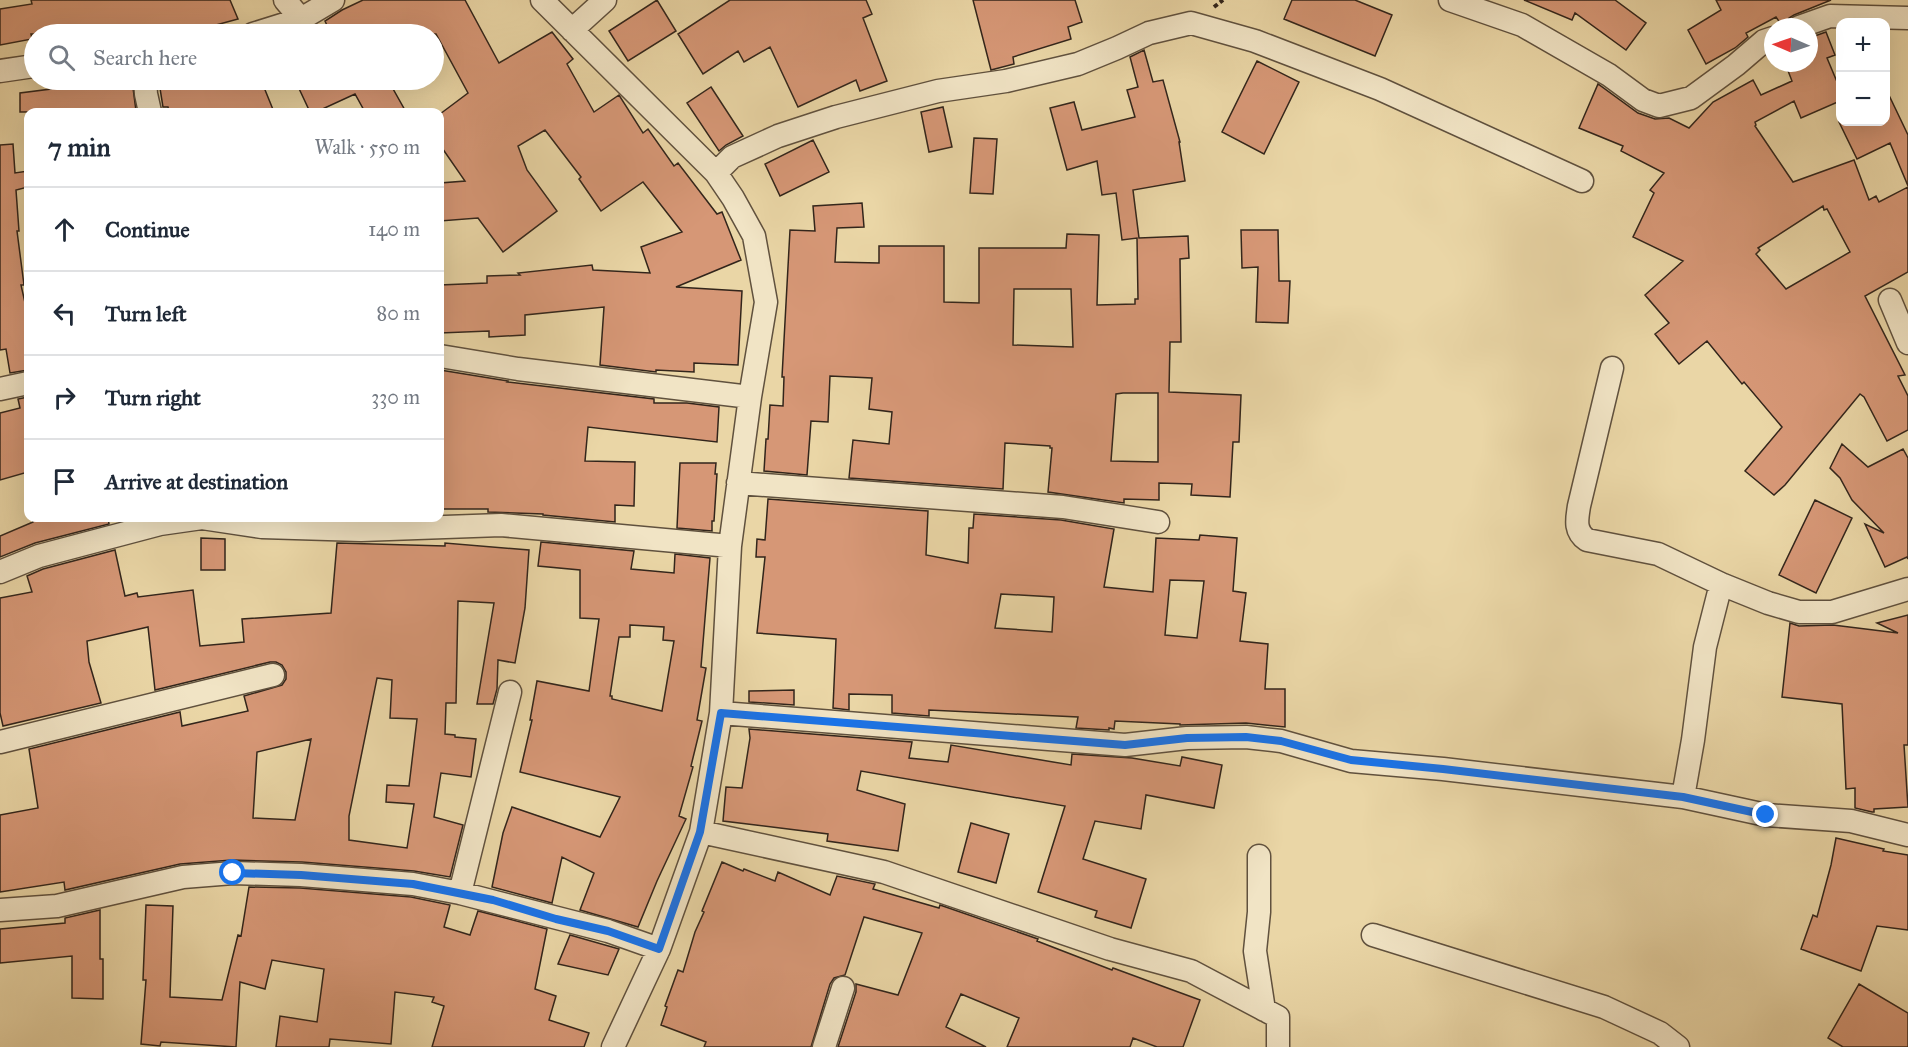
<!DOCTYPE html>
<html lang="en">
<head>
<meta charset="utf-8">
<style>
	body { margin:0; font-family:"IM FELL Great Primer",serif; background:#f6f6f7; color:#1f2937 }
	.controls { position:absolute; right:18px; top:18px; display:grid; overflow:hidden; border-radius:12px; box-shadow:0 6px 24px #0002 }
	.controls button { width:54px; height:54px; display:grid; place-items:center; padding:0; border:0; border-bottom:2px solid #e0e1e3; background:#fff; color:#1f2937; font:30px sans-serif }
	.compass { position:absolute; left:1764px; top:18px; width:54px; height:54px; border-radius:50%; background:#fff; box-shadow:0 6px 24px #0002; rotate:272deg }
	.stop { position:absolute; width:18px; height:18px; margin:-14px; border:4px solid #1a73e8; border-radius:50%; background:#fff }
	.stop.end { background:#1a73e8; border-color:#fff; box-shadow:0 2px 6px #0008 }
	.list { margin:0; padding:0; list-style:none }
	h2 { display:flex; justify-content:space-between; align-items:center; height:78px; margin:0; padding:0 24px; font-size:26px }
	h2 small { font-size:20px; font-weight:400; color:#747a83 }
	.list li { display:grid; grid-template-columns:39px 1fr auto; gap:18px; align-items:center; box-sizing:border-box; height:84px; padding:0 24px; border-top:2px solid #e0e1e3 }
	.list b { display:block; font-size:22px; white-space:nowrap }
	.list em { font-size:20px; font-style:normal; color:#747a83 }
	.icon { flex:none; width:33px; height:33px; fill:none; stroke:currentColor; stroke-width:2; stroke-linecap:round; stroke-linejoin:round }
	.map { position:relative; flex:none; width:1908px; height:1047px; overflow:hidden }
	.search { position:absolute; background:#fff; box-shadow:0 6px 24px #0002; left:24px; top:24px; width:420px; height:66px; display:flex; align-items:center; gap:15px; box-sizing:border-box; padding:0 21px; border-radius:33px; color:#747a83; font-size:22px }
	.panel { position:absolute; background:#fff; box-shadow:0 6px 24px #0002; left:24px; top:108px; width:420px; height:414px; border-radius:12px }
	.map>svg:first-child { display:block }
	.building { fill:#d69776; stroke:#32251b; stroke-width:1.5; fill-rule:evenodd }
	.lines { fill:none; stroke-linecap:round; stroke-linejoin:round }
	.minor-casing { stroke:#60513e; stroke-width:25 }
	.path { stroke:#32251b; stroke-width:4; stroke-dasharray:4.5 3; stroke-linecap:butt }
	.minor { stroke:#f1e4c5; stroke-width:22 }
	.route { stroke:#1a73e8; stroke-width:8 }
</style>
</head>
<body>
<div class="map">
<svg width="1908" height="1047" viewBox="0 0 1908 1047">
	<rect width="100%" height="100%" fill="#ead6a6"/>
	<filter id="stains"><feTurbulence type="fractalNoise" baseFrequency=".00333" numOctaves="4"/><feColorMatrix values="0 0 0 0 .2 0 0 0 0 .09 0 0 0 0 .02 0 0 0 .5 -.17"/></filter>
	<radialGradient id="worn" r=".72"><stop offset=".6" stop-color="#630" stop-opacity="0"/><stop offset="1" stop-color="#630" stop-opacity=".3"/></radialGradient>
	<path class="building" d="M31,0h199l8,19 -55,15h-152l1,5 -32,6v-36l32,-5z
		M363,0h102l34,63 53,-31 21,27 -6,5 27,48 25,-17 24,38 5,-4 26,37 4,-3 39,51 5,-2 19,48 -65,27 66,4 -4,74 -44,-2v9l-38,-2v2l-56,-7 4,-58 -79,8v20l-36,2v-6l-49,2v-48l47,-2v-7l33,-1 -2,-2 74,-8 1,5 57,3 -9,-26 41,-15 -39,-50 -42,29 -22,-32 2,-2 -36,-47 -27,16 9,24 30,41 -54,41 -25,-34 -38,3v-38l25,-2 -25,-36v-31l28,-21 -32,-59h-105l-6,-13 17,-11z
		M657,0l19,31 -48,30 -19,-30z
		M730,0h136l6,14 -9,4 24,63 -27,10 -4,-11 -58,27 -28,-60 -26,15 -6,-11 -35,23 -25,-40z
		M973,0h102l7,22 -14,5 3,12 -58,18 1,7 -23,6z
		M1292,0h63l37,15 -17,41 -91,-37z
		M1524,0h91l31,23 -20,27 -51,-37 -3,7z
		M1716,0h115l-37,15 -5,3 -3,7 -3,2 -7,-10 -30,16 2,4 -13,11 -29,16 -18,-34 33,-20z
		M1826,32l9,23 -8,3 13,31v12l-39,17 -7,-17 -39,21 1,3 -1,1 38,56 61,-22 15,40 7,-4 3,6 29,-15v85l-43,24 40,79 -7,1 10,20v34l-21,11 -23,-44 -4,-3 -75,91 -11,10 -29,-24 37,-44 -38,-45 -2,2 -35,-43 -28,23 -24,-30 14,-11 -24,-28 38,-34 -50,-24 21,-44 -4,-3 14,-17 -43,-22 2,-5 -44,-18 19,-44 40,29 17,6 14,-1 20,10 24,-26 40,-22 8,15 31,-14 -7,-18h24v-25zM1823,206l1,4 3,-1 23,43 -64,37 -30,-35 4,-4 -2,-2z
		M1144,50l9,32 10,-2 17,62h-1l6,39 -52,9 6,48 49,-2 1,22 -9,1 1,83h-11l-1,50 72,3 -2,47h-6l-3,55 -39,-2 1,-11 -33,-1v17l-35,-1v4l-76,-11 4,-44h-2v-2l-45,-3 -2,46 -154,-11 4,-38 36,4 3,-32 -23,-3 3,-31 -42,-2 -2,46 -17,-1 -4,54 -43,-4 2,-32h2l2,-34 13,1 1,-29h-2l8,-147 25,1 -2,-25 49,-3 2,24 -27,1 -2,34 44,1v-17h65v56l35,1v-55h87l1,-14 32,1 -2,70 38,-1v-5h3l-1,-61 -15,2 -6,-47 -14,2 -5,-34 -30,9 -17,-62 24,-6 8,28 53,-13 -8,-27 11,-3 -8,-30zM1014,289h57l2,58 -60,-2zM1123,393h35v69l-47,-1 5,-67z
		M1257,61l42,21 -35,72 -42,-22z
		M51,80h81l4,31 -116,1v-19l31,-4z
		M167,80h94l13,32h-105l-1,-5h-5l-4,-25z
		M295,80h93l18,32h-41l-10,-18 -39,18h-6z
		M711,87l32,49 -17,9 -7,6 -32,-48z
		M1886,89l22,46v51l-18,-43 -33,16 -18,-37h47z
		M943,107l9,40 -23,5 -8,-40z
		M974,138l23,1 -4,55 -23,-1z
		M813,140l16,32 -49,24 -15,-32z
		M13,144l2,29 13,-2v16l-12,3 3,41h-2l7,54h-3l7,31v54l-18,3 -4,-24 -6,1v-205z
		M1241,230h37l1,51h11l-2,42 -32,-1 2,-55 -16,1z
		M440,370l68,11 -1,1 147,17v4h33l32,4 -2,35 -129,-15 -3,34 50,1 -1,44 -19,-1v17l-72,-7v-1l-55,-2v-3h-48z
		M28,397v75l-28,8v-67l20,-5 -2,-9z
		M1842,444l26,23 35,-18 5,9v101l-1,-2 -22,10 -20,-43 19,9 -32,-33 -12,-22 -10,-10z
		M680,463h36l-1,11h2l-3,47h-2v10l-35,-3z
		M768,499l160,12 -2,44 42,8 1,-35h4l1,-14 87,6 53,9 -10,58 49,5 3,-54 43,2 1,-5 37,3 -4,53 13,2 -6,48 28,3 -3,45h20v38l-39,-4 -66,2v-1l-65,-3 -1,8 -5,-1v2l-33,-2 2,-11 -149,-7v6l-37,-3v-18l-43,-1v16l-16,-2 3,-69 -79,-6 8,-76h-9l1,-18 8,1zM1170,580l34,1 -7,57 -32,-3zM1001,594l53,3 -2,35 -57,-4z
		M1815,500l37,18 -36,75 -37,-18z
		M32,518h76l1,6 -74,19 -35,14v-21l33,-14z
		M201,538l24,1v31h-24z
		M541,542l93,9 -3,18 43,4 1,-19 35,4 -9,109 5,1 -9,52 5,1 -11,45 2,1 -14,49 7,3 -29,62 -19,46 -58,-17 14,-37 -32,-16 -10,46 -60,-16 11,-54 9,-26 88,30 20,-40 -100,-25 12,-52h-2l7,-39 52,10 10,-72 -19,-1v-48l-42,-4zM630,625l34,2 -1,13 11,1 -12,70 -50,-12v-3h-2l9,-59h11z
		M337,543l108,3v-3l84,7 -4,58 -10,55 -17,-3 -1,29 -4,15h-16l17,-101 -36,-2 -2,102h-10l-1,31 10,1v2l21,2 -5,38 -30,-4 -7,44 29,8 -13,52 -36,-6 -112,-9 -70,-2 -52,4 -115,26 -1,-8 -64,10v-77l38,-7 -9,-59 151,-37 2,14 66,-15 -4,-15 38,-11 4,-6v-7l-4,-7 -6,-3h-6l-115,28 -7,-63 -61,14 2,21 12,41 -98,23 -3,-13v-115l32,-6 -5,-16 16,-7 72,-19 10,46 12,-3 1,4 55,-7 7,56 44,-4 -2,-23 89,-6zM377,678l15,2 -2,38 27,1 -8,67 -22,-1 -1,17 28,2 -7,44 -58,-8v-24zM311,739l-16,81 -42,-2 4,-66z
		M1908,615v130h-4l4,62 -34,2v3h-2l-17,-4v-20l-9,1 -4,-85 -60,-7 8,-74 9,3 34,-1 65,8 -21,-10z
		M794,690v15l-45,-3v-11z
		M749,729l163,13 -3,16 39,4 3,-17 120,20 1,-11 60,4 48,8 2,-9 40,8 -8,43 -68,-13 -5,34 -46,-8 -12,38 63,20 -15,49 -36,-11 2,-6 -59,-19 27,-86 -204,-35 -4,19 48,14 -7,47 -71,-10 1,-7 -105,-13 3,-34 16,1 8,-50z
		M971,823l38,11 -13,49 -38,-11z
		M1836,838l48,11 -1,2 25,4v75l-31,-4 -16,45 -60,-22 12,-34 4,2 14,-52z
		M722,862l21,9 1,-2 31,12 3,-9 52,23 7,-19 38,8 -2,5 66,19 1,-3 98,34 -1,2 75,29 1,-2 87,32 -17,47h-26l-24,-9 -3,9h-123l12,-29 -58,-24 -15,33 40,20h-148l18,-55v-8l42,11 24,-62 -58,-16 -19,58 -11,3 -4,6 -19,63h-107l2,-5 -45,-17 6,-18 -2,-1 13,-36 5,2 12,-40 9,-20 -2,-1z
		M249,887l51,1 111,9 39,8 -6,22 26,8 8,-24 69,18 -12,60 21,7 -7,24 40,13 -5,14h-152l12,-41 -12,-4 2,-5 -39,-5 -4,52 -61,-5 -1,8h-53l4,-31 37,6 7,-53 -52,-9 -7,29 -25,-7 -4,65 -75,-5 -1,4 -19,-2 5,-64h-3l3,-75 27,1 -3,91 52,3 16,-65 3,1z
		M100,910v49h3v40l-31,-1v-42l-72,7v-34l65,-6v-5z
		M570,935l49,14 -11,26 -50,-11z
		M1859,984l49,29v34h-65l-15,-9z"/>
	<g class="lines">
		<defs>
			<path id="minor" d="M285,0l16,19
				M542,0l174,173 17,25 21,38 12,66 -16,95 -20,149 -9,167 -20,119 -42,117 -46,98
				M1450,0l72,25 87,50 34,25 16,6 32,-8 45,-33 28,-24 9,-3
				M1799,27l31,-11 78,2
				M572,30l33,-30
				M253,34l48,-15 32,-19
				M0,71l34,-5
				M145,80l1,14 4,18
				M716,173l16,-16 46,-21 58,-19 102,-26 68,-10 72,-17 39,-16 32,-15 42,-10 64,18 125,48 202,92
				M1890,300l18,43
				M440,356l78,13 232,28
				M1612,368l-33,138c-2,13 -5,25 8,34l71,14 63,30 47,19 31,9h33l76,-23
				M0,389l28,-6
				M738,483l325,24 95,15
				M0,572l39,-16 68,-18 53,-14 42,-6 60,9 99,3 140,-5 229,21
				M721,713l404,32 62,-7 59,-1 35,4 70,20 92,8 240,28 83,18 85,6 57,14
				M0,742l273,-67
				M1683,797l10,-57 12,-93 16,-63
				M701,832l183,40 226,77 81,22 87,46v30
				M1259,856v56l-4,39 9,59
				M460,893l50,-201
				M0,910l57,-4 126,-29 50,-4 68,2 112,9 47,9 148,38 51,18
				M1373,935l231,72 56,26 18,14
				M824,1047l19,-59"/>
		</defs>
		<use href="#minor" class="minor-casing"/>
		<path class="path" d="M1214,7l9,-7"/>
		<use href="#minor" class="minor"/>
	</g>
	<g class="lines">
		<path class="route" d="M233,873l68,2 112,9 80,16 63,19 52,12 51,18 41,-117 21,-119 404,32 62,-7 59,-1 35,4 70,19 92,9 240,28 83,18"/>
	</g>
	<rect width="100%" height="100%" filter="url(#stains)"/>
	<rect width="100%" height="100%" fill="url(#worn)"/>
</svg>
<div class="controls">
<button>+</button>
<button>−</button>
</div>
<svg class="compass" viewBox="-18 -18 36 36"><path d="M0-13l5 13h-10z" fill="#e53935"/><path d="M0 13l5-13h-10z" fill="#747a83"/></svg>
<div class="stop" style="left:233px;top:873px"></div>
<div class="stop end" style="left:1766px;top:815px"></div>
<div class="search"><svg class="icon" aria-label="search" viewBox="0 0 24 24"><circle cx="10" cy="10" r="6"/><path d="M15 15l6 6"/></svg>Search here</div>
<section class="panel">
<h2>7 min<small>Walk · 550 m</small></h2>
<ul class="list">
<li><svg class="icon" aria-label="ahead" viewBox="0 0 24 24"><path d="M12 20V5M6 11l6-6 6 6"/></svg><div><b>Continue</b></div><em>140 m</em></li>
<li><svg class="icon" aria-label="left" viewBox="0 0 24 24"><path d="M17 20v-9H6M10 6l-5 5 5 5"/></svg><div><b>Turn left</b></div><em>80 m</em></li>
<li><svg class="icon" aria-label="right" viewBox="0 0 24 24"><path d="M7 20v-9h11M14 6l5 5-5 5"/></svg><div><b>Turn right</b></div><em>330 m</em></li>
<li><svg class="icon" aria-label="arrive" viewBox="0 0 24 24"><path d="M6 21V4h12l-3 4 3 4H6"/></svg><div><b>Arrive at destination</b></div></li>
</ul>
</section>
</div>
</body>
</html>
